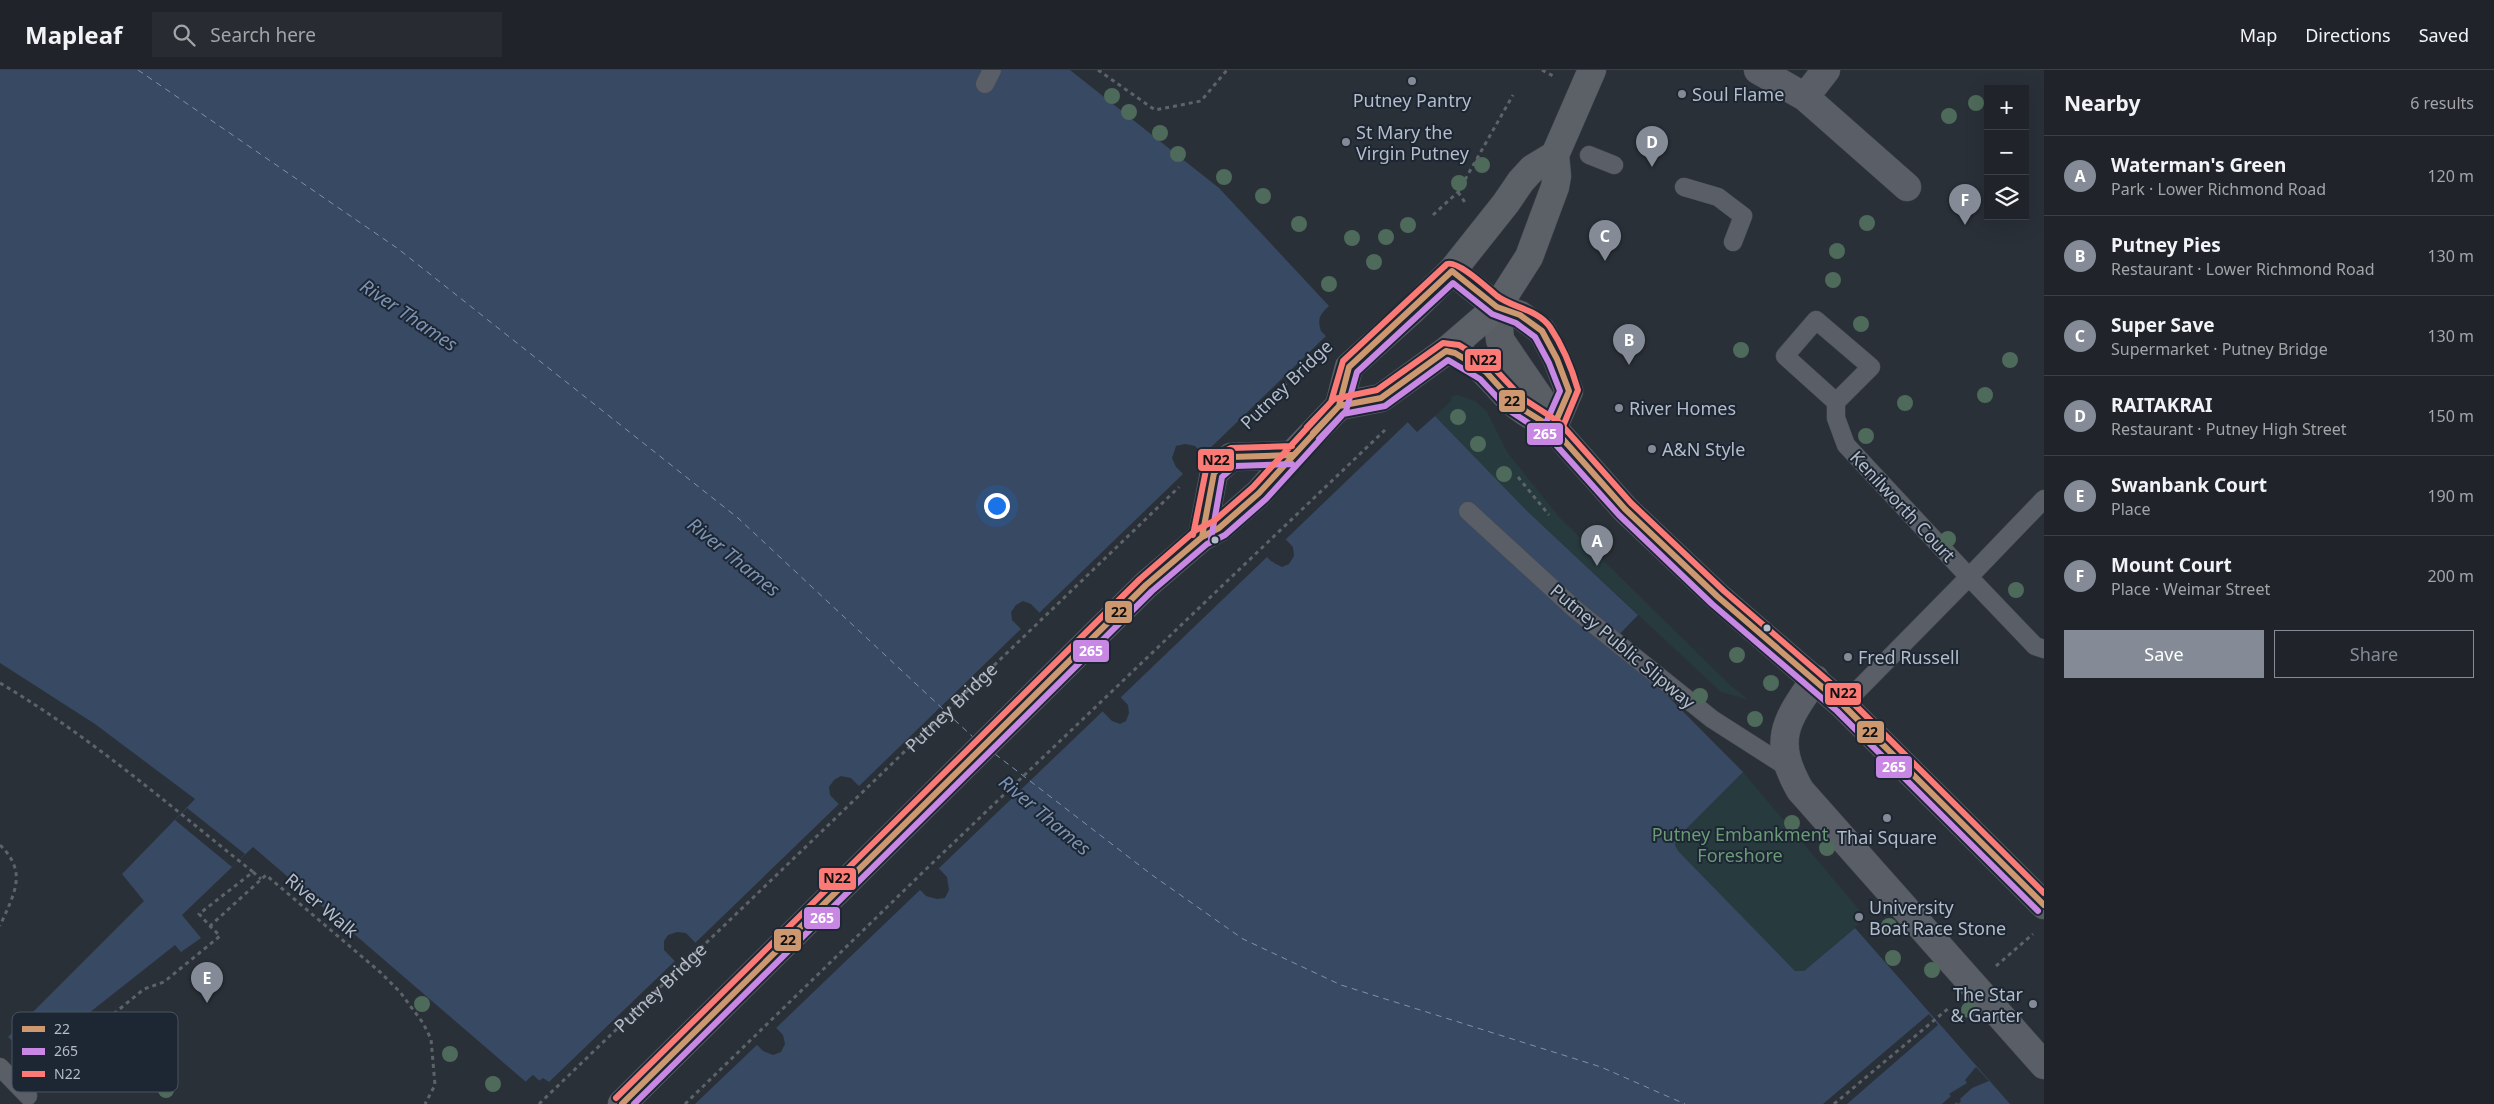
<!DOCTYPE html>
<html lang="en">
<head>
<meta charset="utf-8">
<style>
	body { margin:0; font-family:"Noto Sans",sans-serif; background:#282c32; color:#f1f3f6 }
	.controls { position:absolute; right:15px; top:15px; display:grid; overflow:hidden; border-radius:0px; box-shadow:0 5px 20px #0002 }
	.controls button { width:45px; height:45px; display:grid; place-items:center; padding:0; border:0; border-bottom:1px solid #3d4147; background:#20242a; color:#f1f3f6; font:25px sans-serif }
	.you { position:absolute; left:996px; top:435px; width:18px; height:18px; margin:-12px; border:4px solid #fff; border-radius:50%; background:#1a73e8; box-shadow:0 0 0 8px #1a73e833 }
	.badge { display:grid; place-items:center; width:32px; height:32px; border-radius:50%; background:#848b96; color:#fff; font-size:16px; font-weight:700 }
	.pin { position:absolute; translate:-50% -41px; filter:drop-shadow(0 1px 2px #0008) }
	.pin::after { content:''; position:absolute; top:26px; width:18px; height:15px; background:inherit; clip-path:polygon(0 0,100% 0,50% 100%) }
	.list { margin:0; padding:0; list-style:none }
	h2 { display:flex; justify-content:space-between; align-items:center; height:65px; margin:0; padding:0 20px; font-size:21px }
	h2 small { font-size:16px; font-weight:400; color:#a2a4a8 }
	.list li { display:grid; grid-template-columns:32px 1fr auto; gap:15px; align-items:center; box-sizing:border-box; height:80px; padding:0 20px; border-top:1px solid #3d4147 }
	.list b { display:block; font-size:19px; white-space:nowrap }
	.list p { margin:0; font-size:16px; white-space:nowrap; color:#a2a4a8 }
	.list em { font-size:16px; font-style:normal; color:#a2a4a8 }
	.actions { display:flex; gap:10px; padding:15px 20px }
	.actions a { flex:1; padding:11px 0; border:1px solid #848b96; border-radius:0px; text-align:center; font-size:18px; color:#848b96 }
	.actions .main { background:#848b96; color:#fff }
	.icon { flex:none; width:28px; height:28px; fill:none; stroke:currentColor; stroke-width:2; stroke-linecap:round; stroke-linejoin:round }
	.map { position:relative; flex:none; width:2044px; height:1034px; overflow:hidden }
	header { display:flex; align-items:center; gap:30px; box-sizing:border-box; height:70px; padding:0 25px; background:#20242a; border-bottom:1px solid #3d4147 }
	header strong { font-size:24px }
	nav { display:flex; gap:28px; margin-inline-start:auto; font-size:18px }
	.search { width:350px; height:45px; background:#282c32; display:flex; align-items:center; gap:12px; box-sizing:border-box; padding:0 18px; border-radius:0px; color:#a2a4a8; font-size:19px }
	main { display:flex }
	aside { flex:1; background:#20242a }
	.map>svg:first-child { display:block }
	.green { fill:#273a3e }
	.water { fill:#384963; fill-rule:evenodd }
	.pier { fill:#2a3038 }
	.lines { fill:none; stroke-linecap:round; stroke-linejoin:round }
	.ferry { stroke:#7c92b1; stroke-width:1; stroke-dasharray:6 5; stroke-linecap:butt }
	.service-casing { stroke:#484c53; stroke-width:19 }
	.minor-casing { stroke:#484c53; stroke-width:29 }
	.secondary-casing { stroke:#484c53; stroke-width:29 }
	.primary-casing { stroke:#484c55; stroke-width:29 }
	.path { stroke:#5d636a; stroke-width:3; stroke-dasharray:4 4; stroke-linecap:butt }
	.service { stroke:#5a5e66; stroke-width:18 }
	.minor { stroke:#5a5e66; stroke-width:28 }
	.secondary { stroke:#595d64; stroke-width:28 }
	.primary { stroke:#5c6168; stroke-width:28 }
	.bus-1-casing { stroke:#1d2633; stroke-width:10 }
	.bus-2-casing { stroke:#1d2633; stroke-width:10 }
	.bus-3-casing { stroke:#1d2633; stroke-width:10 }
	.bus-1 { stroke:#cd976f; stroke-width:6 }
	.bus-2 { stroke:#c787e3; stroke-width:6 }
	.bus-3 { stroke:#fc7a76; stroke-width:6 }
	.tree { fill:#4e6a5a }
	.poi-dot { fill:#848b96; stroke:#1d2633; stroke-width:2 }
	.bus-dot { fill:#b4bcc9; stroke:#1d2633; stroke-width:2 }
	.labels { text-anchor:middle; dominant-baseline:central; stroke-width:4; stroke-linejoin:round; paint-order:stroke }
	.poi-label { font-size:18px; fill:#b4bcc9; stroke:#1d2633; text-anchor:start }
	.street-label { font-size:18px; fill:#b4bcc9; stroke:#1d2633 }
	.park-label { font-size:18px; fill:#6b9a76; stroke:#1d2633 }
	.water-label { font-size:19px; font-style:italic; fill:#7c92b1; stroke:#1d2633 }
	.key { fill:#1d2633; stroke:#4a5360; stroke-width:1 }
	.key-label { font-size:14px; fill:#b4bcc9 }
	.line-badge { stroke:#1d2633; stroke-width:2 }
	.badge-label { font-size:14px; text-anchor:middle; font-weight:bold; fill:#fff }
	.pale-badge-label { font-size:14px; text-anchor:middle; font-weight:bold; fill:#111 }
</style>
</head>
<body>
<header>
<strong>Mapleaf</strong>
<div class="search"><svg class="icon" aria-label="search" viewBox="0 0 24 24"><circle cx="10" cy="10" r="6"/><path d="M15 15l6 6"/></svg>Search here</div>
<nav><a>Map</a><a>Directions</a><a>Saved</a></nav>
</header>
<main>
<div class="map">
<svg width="2044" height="1034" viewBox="0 0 2044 1034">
	<rect width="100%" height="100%" fill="#2a3038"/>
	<path class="green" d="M1457,325l18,6 12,11 20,40 52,65 170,167 20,16 -28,-8 -195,-182 -91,-94 17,-16 -2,-3z
		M1743,702l123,146 -62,53h-9l-118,-120 -2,-6 2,-7z"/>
	<path class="water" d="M0,0h1070l149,118 110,118c-9,8 -12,13 -8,25l96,101 18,-16 91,94 112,105 -25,26 130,131 -66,66 -2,7 3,6 117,120h9l51,-43 155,176h-1446l-31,-29 -7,7 -273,-235 -71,68 19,23 -20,14 -6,-7 -143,113 -24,-21 136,-136 -22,-27 73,-75 -100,-75 -95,-61zM1185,374l10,2 98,101 1,9 -5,8 -7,3 -8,-4 -98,-96 -4,-9 4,-12zM1023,531l8,3 97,101 1,8 -3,8 -6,3 -8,-3 -100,-101 -1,-8 5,-7zM841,706l10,2 96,99 2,13 -4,8 -8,1 -11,-3 -96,-101 -1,-8 5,-7zM677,862l9,1 97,102 2,9 -4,8 -8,3 -10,-4 -99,-101v-9l4,-6z"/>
	<path class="pier" d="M1327,265l87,90 -5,-4 -124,119 4,6 -88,-89z
		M1185,402l89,87 -2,3 -5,-5 -148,142 4,4 -85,-89z
		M1023,557l87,88 -7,-4 -166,159 -80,-82z
		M841,732l81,86 -147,141 4,5 -86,-89z
		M187,738l58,46 -13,13 -57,-47z
		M677,889l82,84 -64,61h-135l-27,-26 -6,6 -3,-1 9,-8 6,6 4,-3 6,4z
		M1929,944l9,11 -91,79h-24z
		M1976,997l13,14 -17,7 -12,11 1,2 -3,3 -1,-2 -3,2h-12l9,-8 -2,-2 18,-11 -2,-3z"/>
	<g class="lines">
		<path class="ferry" d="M138,0l259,178 341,270 236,220
			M995,684l157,121 91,64 98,46 260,82 84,37"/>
		<defs>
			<path id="service" d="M985,14l7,-14
				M1589,85l25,10
				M1684,117l34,10 25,19 -10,26
				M1836,332l-51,-46 31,-36 55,47 -35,35v16l10,27 123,132 75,-78
				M1468,441l109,100 135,108 75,48
				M1843,635l126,-128 66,69 9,3
				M0,997l28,29"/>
			<path id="minor" d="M1758,0l47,27 102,90
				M1805,27l21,-27
				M1815,609c-30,43 -43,61 -15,111l244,275"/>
			<path id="secondary" d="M1452,201l45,36 23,8 22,16 15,28 12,32 -16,37
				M1497,237l3,33 39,57 14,31 72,81 93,88 125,108 201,200
				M1446,281c34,8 44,29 67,51 11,11 27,18 40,26"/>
			<path id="primary" d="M1339,336l42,-8 65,-47 51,-44 32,-50 26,-70 2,-11 -2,-21
				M1202,467l12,-64 17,-16 61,-2
				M622,1034l524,-519 56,-48 17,-9 40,-35 33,-38 47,-49 10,-39 62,-56 41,-40 54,-68 15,-22 11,-12 23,-14 37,-85"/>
		</defs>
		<use href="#service" class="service-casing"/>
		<use href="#minor" class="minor-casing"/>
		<use href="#secondary" class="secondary-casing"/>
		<use href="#primary" class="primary-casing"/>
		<g class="path">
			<path d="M1098,0l57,40 46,-9 26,-31"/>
			<path d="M1542,0l13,7"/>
			<path d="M1458,122l8,12"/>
			<path d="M1433,145l25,-23 55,-97"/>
			<path d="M1243,355l80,-77"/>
			<path d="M1518,407l31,38"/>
			<path d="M0,613c91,54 170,123 253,189l-54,42 11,12 56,-51 114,97 20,20 23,31 8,16 4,46 -10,19"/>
			<path d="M0,775c29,28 13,50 0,81"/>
			<path d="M253,802l8,7"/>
			<path d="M1996,896l37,-32"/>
			<path d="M85,991l20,-40 39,-32 20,-7 56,-46 -10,-10"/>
			<path id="s1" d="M539,1034l640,-617"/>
			<path d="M685,1034l236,-230 464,-444"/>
			<path d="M1834,1034l116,-97"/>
		</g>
		<use href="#service" class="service"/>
		<use href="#minor" class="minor"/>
		<use href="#secondary" class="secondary"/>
		<use href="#primary" class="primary"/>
		<defs>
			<path id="bus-1" d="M1313,363l26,-27 42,-8 65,-47 9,2 31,19 30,33 37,23 72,81 93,88 125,108 201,200
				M1202,467l12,-64 17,-16 61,-2
				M622,1034l524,-519 56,-48 17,-9 40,-35 80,-87 10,-39 103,-96 45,36 23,8 22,16 15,28 12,32 -16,37"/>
			<path id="bus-2" d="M1319,369l24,-25 42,-8 63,-46 32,19 30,32 37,24 72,80 93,89 125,107 201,200
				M1211,469l11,-62 13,-11 57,-2
				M634,1034l518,-513 55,-47 18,-9 41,-36 80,-88 11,-39 96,-89 39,31 24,9 19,14 14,26 11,28 -15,34"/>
			<path id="bus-3" d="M1307,357l27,-28 43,-9 66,-47 16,2 32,20 31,33 37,24 72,81 93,88 125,108 195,194
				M1193,465l13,-65 19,-19 6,-3 61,-2
				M616,1028l524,-519 56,-49 18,-9 39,-34 78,-85 12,-41 104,-97c11,-4 40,24 50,32 16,12 40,13 53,31 12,18 22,42 28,63l-17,41"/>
		</defs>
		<use href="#bus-1" class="bus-1-casing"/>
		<use href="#bus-2" class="bus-2-casing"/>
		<use href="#bus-3" class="bus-3-casing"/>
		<use href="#bus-1" class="bus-1"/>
		<use href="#bus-2" class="bus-2"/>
		<use href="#bus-3" class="bus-3"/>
	</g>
	<g class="tree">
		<circle cx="1112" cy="26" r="8"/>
		<circle cx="1976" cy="33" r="8"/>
		<circle cx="1129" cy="42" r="8"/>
		<circle cx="1949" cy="46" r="8"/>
		<circle cx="1160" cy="63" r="8"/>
		<circle cx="1178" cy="84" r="8"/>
		<circle cx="1482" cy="95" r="8"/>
		<circle cx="1224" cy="107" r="8"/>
		<circle cx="1459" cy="113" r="8"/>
		<circle cx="1263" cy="126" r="8"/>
		<circle cx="1867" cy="153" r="8"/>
		<circle cx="1299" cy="154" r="8"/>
		<circle cx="1408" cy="155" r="8"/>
		<circle cx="1386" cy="167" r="8"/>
		<circle cx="1352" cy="168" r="8"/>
		<circle cx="1837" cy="181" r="8"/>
		<circle cx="1374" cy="192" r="8"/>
		<circle cx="1833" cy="210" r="8"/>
		<circle cx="1329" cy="214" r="8"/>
		<circle cx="1861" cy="254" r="8"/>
		<circle cx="1741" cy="280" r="8"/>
		<circle cx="2010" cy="290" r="8"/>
		<circle cx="1985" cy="325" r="8"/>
		<circle cx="1905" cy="333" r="8"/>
		<circle cx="1458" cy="347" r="8"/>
		<circle cx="1866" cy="366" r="8"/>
		<circle cx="1478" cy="374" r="8"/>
		<circle cx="1504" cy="404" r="8"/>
		<circle cx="1948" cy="469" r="8"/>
		<circle cx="1592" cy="476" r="8"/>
		<circle cx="2016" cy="520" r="8"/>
		<circle cx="1737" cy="585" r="8"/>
		<circle cx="1771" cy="613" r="8"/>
		<circle cx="1700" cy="626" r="8"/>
		<circle cx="1755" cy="649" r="8"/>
		<circle cx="1792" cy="753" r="8"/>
		<circle cx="1827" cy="778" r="8"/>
		<circle cx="1889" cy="856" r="8"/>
		<circle cx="1893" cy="888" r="8"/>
		<circle cx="1932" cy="900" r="8"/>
		<circle cx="422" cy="934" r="8"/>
		<circle cx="1969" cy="940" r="8"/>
		<circle cx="450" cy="984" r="8"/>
		<circle cx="493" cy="1014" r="8"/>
		<circle cx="166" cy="1020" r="8"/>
	</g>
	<g class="poi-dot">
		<circle cx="1412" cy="11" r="5"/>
		<circle cx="1682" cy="24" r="5"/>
		<circle cx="1346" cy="72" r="5"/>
		<circle cx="1619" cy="338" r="5"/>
		<circle cx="1652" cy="379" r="5"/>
		<circle cx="1848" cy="587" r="5"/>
		<circle cx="1887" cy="748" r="5"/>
		<circle cx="1859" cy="847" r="5"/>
		<circle cx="2033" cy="934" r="5"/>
	</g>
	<g class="bus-dot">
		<circle cx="1215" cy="470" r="4.5"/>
		<circle cx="1767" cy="558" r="4.5"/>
	</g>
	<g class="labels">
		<g class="poi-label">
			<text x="1692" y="24">Soul Flame</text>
			<text x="1412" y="30" text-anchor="middle">Putney Pantry</text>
			<text x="1356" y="62">St Mary the<tspan x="1356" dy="21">Virgin Putney</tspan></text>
			<text x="1629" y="338">River Homes</text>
			<text x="1662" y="379">A&amp;N Style</text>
			<text x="1858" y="587">Fred Russell</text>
			<text x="1887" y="767" text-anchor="middle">Thai Square</text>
			<text x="1869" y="837">University<tspan x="1869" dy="21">Boat Race Stone</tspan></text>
			<text x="2023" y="924" text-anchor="end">The Star<tspan x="2023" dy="21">&amp; Garter</tspan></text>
		</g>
		<g class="street-label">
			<text transform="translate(1286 314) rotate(-44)">Putney Bridge</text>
			<text transform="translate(1903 436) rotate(47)">Kenilworth Court</text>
			<text transform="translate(1623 576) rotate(40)">Putney Public Slipway</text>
			<text stroke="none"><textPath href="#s1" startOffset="572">Putney Bridge</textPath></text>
			<text transform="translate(322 835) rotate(40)">River Walk</text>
			<text stroke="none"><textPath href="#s1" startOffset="168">Putney Bridge</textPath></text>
		</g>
		<g class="park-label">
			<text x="1740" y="764">Putney Embankment<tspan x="1740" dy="21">Foreshore</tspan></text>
		</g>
		<g class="water-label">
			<text transform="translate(409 245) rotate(34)">River Thames</text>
			<text transform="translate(734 487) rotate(39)">River Thames</text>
			<text transform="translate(1045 745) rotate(40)">River Thames</text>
		</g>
	</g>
	<rect x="12" y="942" width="166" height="80" rx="8" class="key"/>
	<rect x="22" y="956" width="23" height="6" fill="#cd976f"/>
	<rect x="22" y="978" width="23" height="7" fill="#c787e3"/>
	<rect x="22" y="1001" width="23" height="6" fill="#fc7a76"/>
	<g class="key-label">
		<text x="54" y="964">22</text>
		<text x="54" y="986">265</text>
		<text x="54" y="1009">N22</text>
	</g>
	<g class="line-badge">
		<rect x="1464" y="278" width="38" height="24" rx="5" fill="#fc7a76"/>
		<rect x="1498" y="319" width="28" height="24" rx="5" fill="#cd976f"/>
		<rect x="1526" y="352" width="38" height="24" rx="5" fill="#c787e3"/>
		<rect x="1197" y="378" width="38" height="24" rx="5" fill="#fc7a76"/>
		<rect x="1104" y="530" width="29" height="24" rx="5" fill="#cd976f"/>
		<rect x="1072" y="569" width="38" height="24" rx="5" fill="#c787e3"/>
		<rect x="1824" y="612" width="38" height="24" rx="5" fill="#fc7a76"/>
		<rect x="1856" y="650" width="29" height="24" rx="5" fill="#cd976f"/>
		<rect x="1875" y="685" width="38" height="24" rx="5" fill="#c787e3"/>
		<rect x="818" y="797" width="39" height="24" rx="5" fill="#fc7a76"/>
		<rect x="803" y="836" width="38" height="24" rx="5" fill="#c787e3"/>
		<rect x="773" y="858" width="29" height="24" rx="5" fill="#cd976f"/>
	</g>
	<g class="badge-label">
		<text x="1545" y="369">265</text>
		<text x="1091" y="586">265</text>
		<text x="1894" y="702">265</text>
		<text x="822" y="853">265</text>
	</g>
	<g class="pale-badge-label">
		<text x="1483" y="295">N22</text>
		<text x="1512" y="336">22</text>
		<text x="1216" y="395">N22</text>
		<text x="1119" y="547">22</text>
		<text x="1843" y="628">N22</text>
		<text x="1870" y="667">22</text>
		<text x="837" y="813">N22</text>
		<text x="788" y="875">22</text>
	</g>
</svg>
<div class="controls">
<button>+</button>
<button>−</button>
<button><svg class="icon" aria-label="layers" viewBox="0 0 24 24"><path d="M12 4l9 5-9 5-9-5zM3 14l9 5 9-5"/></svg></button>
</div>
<div class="you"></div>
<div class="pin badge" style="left:1597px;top:496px">A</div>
<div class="pin badge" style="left:1629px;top:295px">B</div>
<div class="pin badge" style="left:1605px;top:191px">C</div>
<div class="pin badge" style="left:1652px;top:97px">D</div>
<div class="pin badge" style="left:207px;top:933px">E</div>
<div class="pin badge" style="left:1965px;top:155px">F</div>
</div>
<aside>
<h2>Nearby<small>6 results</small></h2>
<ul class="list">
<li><span class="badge">A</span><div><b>Waterman's Green</b><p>Park · Lower Richmond Road</p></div><em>120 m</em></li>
<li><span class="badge">B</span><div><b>Putney Pies</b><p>Restaurant · Lower Richmond Road</p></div><em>130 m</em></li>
<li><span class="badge">C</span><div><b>Super Save</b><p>Supermarket · Putney Bridge</p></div><em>130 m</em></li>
<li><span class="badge">D</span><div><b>RAITAKRAI</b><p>Restaurant · Putney High Street</p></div><em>150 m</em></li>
<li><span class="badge">E</span><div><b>Swanbank Court</b><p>Place</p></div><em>190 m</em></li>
<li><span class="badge">F</span><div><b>Mount Court</b><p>Place · Weimar Street</p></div><em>200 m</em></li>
</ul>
<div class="actions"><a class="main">Save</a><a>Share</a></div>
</aside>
</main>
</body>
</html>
